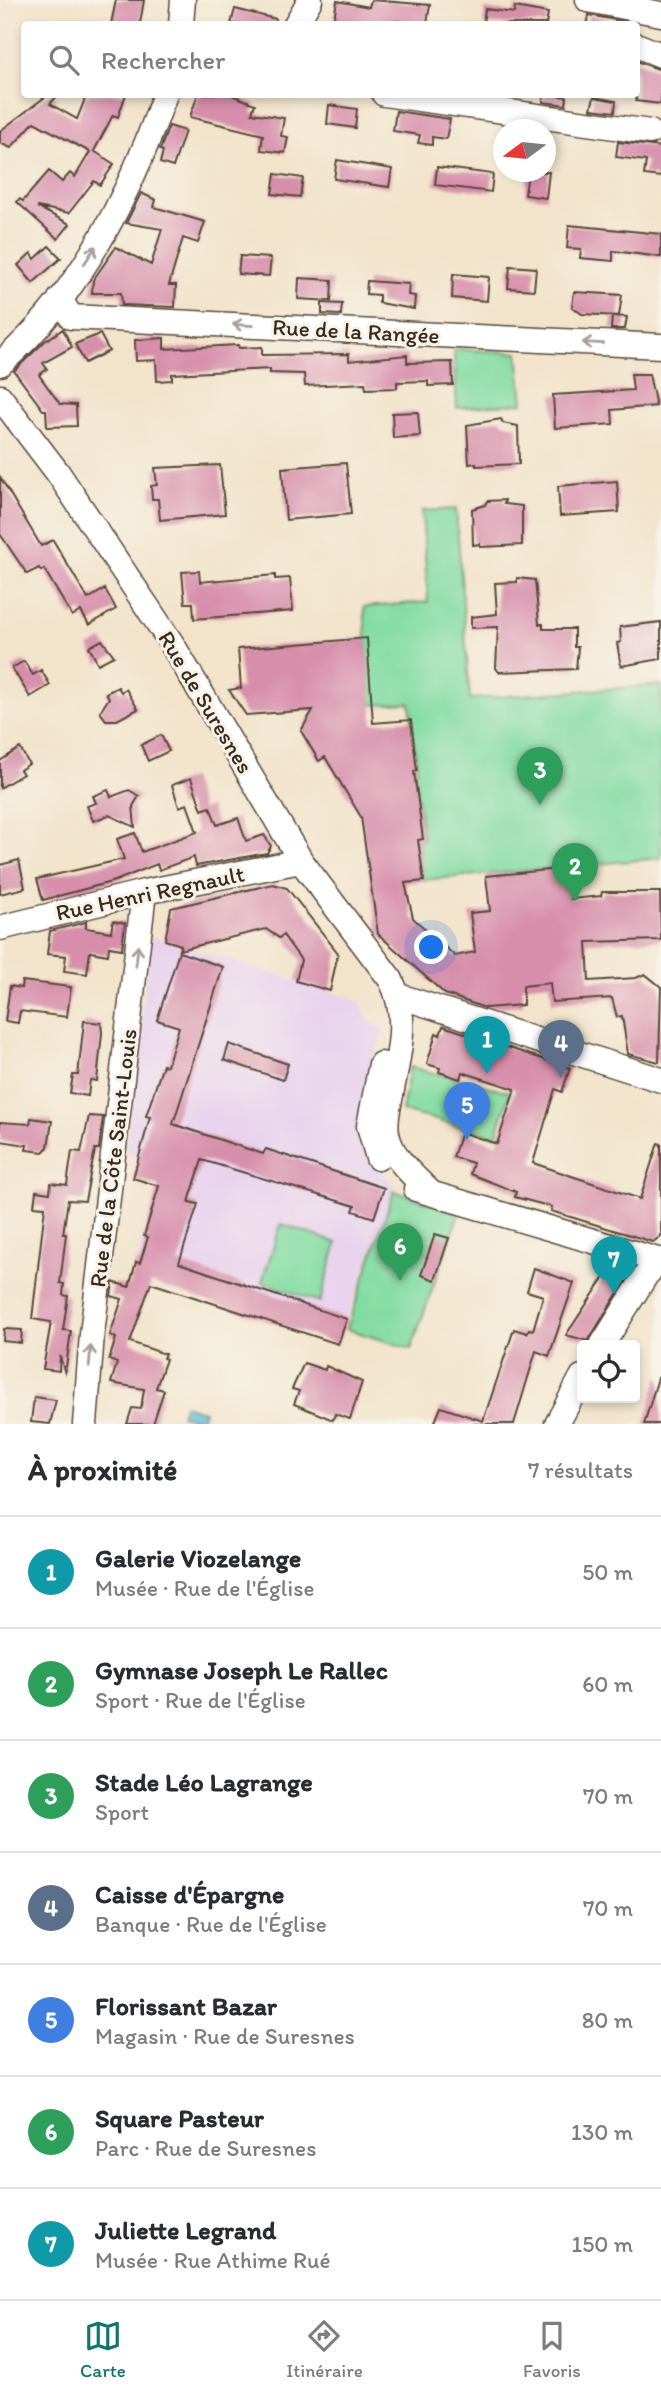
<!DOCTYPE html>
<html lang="fr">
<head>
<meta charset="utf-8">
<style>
	body { margin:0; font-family:Itim,sans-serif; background:#f7f7f7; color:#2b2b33 }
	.controls { position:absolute; right:21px; bottom:21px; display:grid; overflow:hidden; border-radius:7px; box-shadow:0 4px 10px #0003 }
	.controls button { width:63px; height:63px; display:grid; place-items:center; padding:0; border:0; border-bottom:2px solid #e1e1e2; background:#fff; color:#2b2b33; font:35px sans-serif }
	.compass { position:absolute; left:493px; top:119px; width:63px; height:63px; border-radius:50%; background:#fff; box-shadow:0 4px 10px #0003; rotate:255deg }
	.you { position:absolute; left:432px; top:948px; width:24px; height:24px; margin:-18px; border:5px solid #fff; border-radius:50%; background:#1a73e8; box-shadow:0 0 0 10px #1a73e833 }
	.badge { display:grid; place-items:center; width:46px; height:46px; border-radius:50%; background:#0f766e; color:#fff; font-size:23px; font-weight:700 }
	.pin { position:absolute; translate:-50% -58px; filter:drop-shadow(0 2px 4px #0008) }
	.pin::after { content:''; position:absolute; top:37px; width:24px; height:21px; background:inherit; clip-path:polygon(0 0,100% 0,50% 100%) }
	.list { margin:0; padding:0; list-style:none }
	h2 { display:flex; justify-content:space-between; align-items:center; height:91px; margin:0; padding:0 28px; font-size:30px }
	h2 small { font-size:23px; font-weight:400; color:#7c7c81 }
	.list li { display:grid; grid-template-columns:46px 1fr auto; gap:21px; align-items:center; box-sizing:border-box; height:112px; padding:0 28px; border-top:2px solid #e1e1e2 }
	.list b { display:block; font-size:26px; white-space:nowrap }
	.list p { margin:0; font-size:23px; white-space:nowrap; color:#7c7c81 }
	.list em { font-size:23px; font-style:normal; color:#7c7c81 }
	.icon { flex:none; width:38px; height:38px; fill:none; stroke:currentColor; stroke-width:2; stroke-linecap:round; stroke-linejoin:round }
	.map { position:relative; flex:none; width:661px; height:1424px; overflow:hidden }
	.search { position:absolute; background:#fff; box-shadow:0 4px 10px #0003; left:21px; right:21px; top:21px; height:77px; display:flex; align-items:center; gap:18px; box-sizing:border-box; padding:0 24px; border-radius:7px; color:#7c7c81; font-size:26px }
	.sheet { height:875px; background:#fff }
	nav { display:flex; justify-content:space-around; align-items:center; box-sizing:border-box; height:98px; border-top:2px solid #e1e1e2; background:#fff; font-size:19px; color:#7c7c81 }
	nav a { display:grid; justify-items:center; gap:4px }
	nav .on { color:#0f766e }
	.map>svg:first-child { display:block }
	.built { fill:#e8d2ee }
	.green { fill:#82dca1; stroke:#5e8360; stroke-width:2 }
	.water { fill:#50b8ce; stroke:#467176; stroke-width:2 }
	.building { fill:#d78eab }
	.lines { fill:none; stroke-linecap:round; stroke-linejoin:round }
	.minor-casing { stroke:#564638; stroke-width:27 }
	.minor { stroke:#fff; stroke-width:24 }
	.oneway { stroke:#a79f9a }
	.labels { text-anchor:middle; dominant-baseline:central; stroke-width:6; stroke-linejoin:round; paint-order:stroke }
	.street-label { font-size:23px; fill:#3b2a1e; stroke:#f7f3e8 }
</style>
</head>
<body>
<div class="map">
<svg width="661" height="1424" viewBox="0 0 661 1424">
	<rect width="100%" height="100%" fill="#f7f3e8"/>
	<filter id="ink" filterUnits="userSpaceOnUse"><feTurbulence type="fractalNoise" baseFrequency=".0143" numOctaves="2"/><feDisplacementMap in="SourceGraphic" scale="14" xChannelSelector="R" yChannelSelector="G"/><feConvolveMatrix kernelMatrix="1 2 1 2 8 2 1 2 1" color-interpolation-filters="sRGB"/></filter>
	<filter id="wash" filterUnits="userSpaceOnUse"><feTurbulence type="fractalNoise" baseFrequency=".00686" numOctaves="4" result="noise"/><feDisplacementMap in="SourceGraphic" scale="28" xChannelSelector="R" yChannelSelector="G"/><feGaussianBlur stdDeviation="1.57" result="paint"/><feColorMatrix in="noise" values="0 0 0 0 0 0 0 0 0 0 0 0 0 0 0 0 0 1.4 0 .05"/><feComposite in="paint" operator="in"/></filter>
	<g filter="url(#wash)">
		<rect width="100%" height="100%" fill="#f2e3ca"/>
		<path class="built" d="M151,936l203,63 7,4 7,18 16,7 -15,47 1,82 25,30 -57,157 -206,-68 32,-111 -39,-12z"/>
		<path class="green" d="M454,349l64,4 5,50 -66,5z
			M456,509l14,190 191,-14v173l-238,22 -5,-40 5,-1 -9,-68 3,-1 -7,-67 -39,2 -7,-98 64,-5 -6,-91z
			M410,1067l100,25 -14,44 -94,-25z
			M394,1191l65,22 -48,136 -64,-20z
			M281,1224l56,19 -17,59 -58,-20z"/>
		<path class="water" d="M184,1405l20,6 -3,10 -20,-6z"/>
		<g id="blocks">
			<path class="building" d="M116,0h28l-4,24h-29z
				M371,0l59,5 -3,19 -32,-3v3h-62l4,-23 32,6z
				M515,7l33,6 -2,11h-63l2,-15 29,4z
				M235,9l41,10v5h-45z
				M589,15l48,9h-50z
				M636,61l25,9v34l-25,-3z
				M49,94l8,2 -7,8 27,15 10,-25h39l-8,23 -5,-2 -19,36 20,13 -14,21 -6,-4 -25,32 -32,-6 33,17 -12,15 -41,-37 2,-3 4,2 26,-30 13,11 8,-9 5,4 15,-25 -56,-30 -23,26 -11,-5v-12z
				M198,94h31l26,10 -3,9 32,5 -3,18 7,1 -3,16 -24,-3 2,-15 -73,-18z
				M544,94l23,3 -1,8 -23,-3z
				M594,97l22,4 -1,11 -24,-3z
				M329,105l28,4 -2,19 -28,-4z
				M396,111l54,8 -4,20 -14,-2v8l-14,-2 2,-8 -27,-4z
				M169,126l16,5 -12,36 -13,-4 3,-12 -3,-1z
				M618,142l43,5v30l-17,-2 2,-14 -30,-4z
				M337,160l55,9 -3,18 -55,-8z
				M437,167l56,7 -2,18 -56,-7z
				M528,172h21l-3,26 -21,-3z
				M275,174l28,4 -3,19 -28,-3z
				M141,193l15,7 -2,7 51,15 -7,21 -15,-5 -14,47h7l-1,22 -53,-2 -1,-12h-29l1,-13 23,-33 35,18 11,-36 -36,-6z
				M569,225l92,9v23l-48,-6v10l-33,-3 1,-9 -14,-1z
				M49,246l12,12 -28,25 -15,-18 13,-12 4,6z
				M240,256l31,2 -2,18 -31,-2z
				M510,266l26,2 -2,22 -26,-2z
				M453,274l36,3 -2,24 -35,-3z
				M299,278l33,2 -1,21 -33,-2z
				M367,281l42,3 -1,11 7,1 -1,13 -35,-6v-8l-13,-1z
				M574,292l48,3 -3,21 -37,-2 -10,-7z
				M322,303l20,1 -1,11 -19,-1z
				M612,316l15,1 -2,12h-14z
				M63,329l9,18 -29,16 4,6 -8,6 21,29 16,1 1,21 -30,1 -1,-17h-3l-29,-39 31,-30z
				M100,334l9,17 -24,12 -10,-19z
				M164,338v11l74,-4 1,3 23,-1v8l87,-1v7l58,-6v8l45,-1 1,23 -25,1v-5l-31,1v6l-31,1 -1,-6 -60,3 -1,-12 -34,-1v-4l-98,5v6l-15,1 -1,-21 -20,1 -1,-21z
				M631,374h18l7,32 -44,4 1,14 -58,4 -2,-33 80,-5z
				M418,412l2,24 -27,2 -1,-25z
				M501,419l2,4 15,3 1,38 -43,2v-3l-7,1 -2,-39z
				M346,463l5,51 -65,6 -4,-52z
				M220,465l5,49 -65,6 -2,-21h-6l-1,-13 6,-1 -2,-17z
				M0,477l41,69 12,-6 35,59 17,-10 11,20 -27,16 -8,-14 -9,5 -28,-47 -3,2 -2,-3 -12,6 -27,-40z
				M617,481l2,31 -59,4 -2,-30z
				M505,500l-1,4 18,2v39l-42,2v-3l-7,1 -1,-36 13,-4 2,-4z
				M199,571l1,11 75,-7v4l15,-1 3,33 -99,8 -1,-16h-8l-3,-31z
				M517,578l18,2 4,44h4v5h31v18h4l-2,22 -77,3 -3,-4 2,-41 -27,1v-11l26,-3 -2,-31 22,-1z
				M661,622v37l-40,7 -4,-23 4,-1 -1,-15z
				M367,638l6,85 38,-3 6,51h-3l9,68 -5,1 6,41 -19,2 8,35 42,38 20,-4 -5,-39 20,-2 -4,-35 82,-8 3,31 30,-3 1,-4h58l1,48 -74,2 2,39 47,-3 9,-4 16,13 -2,75 -31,-8 -6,-38 -5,1 -5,-19 -60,4 -2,-19 -27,3v19l-38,3 -40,-14 -67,-60 -17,-117 -36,-60 -6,4 -18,-30 12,-21 -67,5 -17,-25 12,-2 -3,-39z
				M102,640l12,16 -16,8 -9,-17z
				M24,661l9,14 8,-5 9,15 -20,12 -18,-29z
				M118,687l3,5 5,-3 12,20 -21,11h-11l-6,-8 9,-14 -3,-5z
				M161,735l8,16 -21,10 -7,-16z
				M20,748l9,16 -9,6 3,4 -23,14v-27z
				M191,778l11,32 8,-3 7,18 21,-7 8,23 18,-6 7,11 -4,7 -71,13 -2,-9 -35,13 -2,-6 -42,17 -72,19 -6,-21 87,-20 -7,-20 18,-6 7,19 55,-20 -10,-28 -8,3 -7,-22z
				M108,790l3,7 18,-7 10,6 -6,10 2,21 -26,-12 -16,6 -6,-15 9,-3 -3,-7z
				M19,860l6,28 -25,6v-29z
				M273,884l14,4 51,65 -8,38 -34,-10 5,-21 -18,-25 -4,3 -13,-9 -87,21 2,-5 -16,-5 6,-32z
				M113,921l12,2 -3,26 -13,-2 -1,8 -18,-3 -3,22 -23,-3 2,-15 -19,-2 3,-23 36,-9v6l25,4z
				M179,952l44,15 -50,157 90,30 3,-5 118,39 -10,30 -21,-7 2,-5 -153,-46 -13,42 9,2 -19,59 168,56 -9,25 -187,-61 -21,59 35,12 -2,4 3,1 -10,29 8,2 -11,34h-26l5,-16 9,1 3,-20 -33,-6 6,-20 -8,-3 7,-22 -6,-3 12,-36 -11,-3 2,-14 16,5 7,-25 4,1 8,-26 -4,-1 15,-50 -26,-8 17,-61 -4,-1 17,-51 4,1 12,-39 -22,-7z
				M22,981l49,6 -4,30 -47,-6 -2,12 -13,-2 5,-35 11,2z
				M84,1021l17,2 1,10 -5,48 -7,-1 -2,16 -18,-3 3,-18h5z
				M443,1026l127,42 -8,24 -7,-3 -22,74 107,36 18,-56 3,1v92l-8,6 -102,-31 1,-4 -37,-10 1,-5 -46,-18 3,-11 -20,-6 8,-25 36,12 18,-55 -53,-17 -2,7 -21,-7 1,-4 -13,-4 9,-31 4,2z
				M229,1044l59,20 -5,16 -59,-20z
				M89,1116l14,1 -4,32h-4l-10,52 -17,-1 -5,34h3l-6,49 4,1 -1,11 5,1 -5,34 8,1 -6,43 -5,-18 -1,15 -16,-2 8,-47 -19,-3 13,-112 -11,-1 2,-15 14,2 1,-10 16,2 5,-34 9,1z
				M31,1118l21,3 -4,26 -5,5 -17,-2 1,-5 -27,-4v-19l30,2z
				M435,1234l14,4 -14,42 -14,-5z
				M614,1263l19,5 -45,73 -22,-6z
				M534,1268l40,15 -25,73 -13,-5 -22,73h-80l7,-17 42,14 31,-92 13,4 2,-4 4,1 10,-34 -16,-5z
				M4,1329l18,1 -1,13 -18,-2z
				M304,1363l21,7 1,-4 36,16 -12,37 -15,-5 -2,6 -39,-16 5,-13 -7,-2z
				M658,1378l3,1v45h-17z
				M34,1397l22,3 -6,24 -19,-2z"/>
		</g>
	</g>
	<g filter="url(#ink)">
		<use href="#blocks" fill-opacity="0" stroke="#564638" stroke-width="2"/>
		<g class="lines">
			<defs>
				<path id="minor" d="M588,0l73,14
					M181,24l2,-24
					M296,24l14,-24
					M636,45l25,10
					M384,94l266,38
					M60,299l11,18 590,29
					M0,364c81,-69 131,-172 165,-270
					M0,397l58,76 114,171 129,217 90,119c19,38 7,76 0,115 -3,14 -7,30 -3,43 6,22 27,39 43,55
					M0,928l144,-36 157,-31
					M399,996l262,84
					M378,1158l-9,-32 12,-62
					M416,1189l245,72
					M602,1345l44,-70 15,-15
					M85,1424l7,-90 52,-442
					M557,1424l25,-47"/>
			</defs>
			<use href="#minor" class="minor-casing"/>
			<use href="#minor" class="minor"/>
		</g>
		<defs><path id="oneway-shaft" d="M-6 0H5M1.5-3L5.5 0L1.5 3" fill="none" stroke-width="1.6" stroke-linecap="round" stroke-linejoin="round" transform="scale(1.75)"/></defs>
		<g class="oneway">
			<use href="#oneway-shaft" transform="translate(90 255) rotate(-57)"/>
			<use href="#oneway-shaft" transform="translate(243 325) rotate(-177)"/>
			<use href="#oneway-shaft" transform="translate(593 343) rotate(-177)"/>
			<use href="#oneway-shaft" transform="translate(137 956) rotate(-83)"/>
			<use href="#oneway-shaft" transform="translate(90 1356) rotate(-86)"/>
		</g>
	</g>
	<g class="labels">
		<g class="street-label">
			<text transform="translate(356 331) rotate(3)">Rue de la Rangée</text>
			<text transform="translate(206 702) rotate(59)">Rue de Suresnes</text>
			<text transform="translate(150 893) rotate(-12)">Rue Henri Regnault</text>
			<text transform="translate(113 1158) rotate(-83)">Rue de la Côte Saint-Louis</text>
		</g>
	</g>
</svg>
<div class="controls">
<button><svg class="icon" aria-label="locate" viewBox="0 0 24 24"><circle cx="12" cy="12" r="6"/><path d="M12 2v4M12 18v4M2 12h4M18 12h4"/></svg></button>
</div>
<svg class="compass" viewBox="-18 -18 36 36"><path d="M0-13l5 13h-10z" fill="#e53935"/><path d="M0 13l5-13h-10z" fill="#7c7c81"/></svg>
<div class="you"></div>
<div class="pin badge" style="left:487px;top:1074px;background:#0f9aa8">1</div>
<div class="pin badge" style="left:575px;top:901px;background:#2e9e5b">2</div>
<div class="pin badge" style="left:540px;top:805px;background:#2e9e5b">3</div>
<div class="pin badge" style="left:561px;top:1078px;background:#5c6f8a">4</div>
<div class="pin badge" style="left:467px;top:1140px;background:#3f7fe0">5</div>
<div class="pin badge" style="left:400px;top:1281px;background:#2e9e5b">6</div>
<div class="pin badge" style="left:614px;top:1294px;background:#0f9aa8">7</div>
<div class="search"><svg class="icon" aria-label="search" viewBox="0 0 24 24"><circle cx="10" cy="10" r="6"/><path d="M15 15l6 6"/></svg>Rechercher</div>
</div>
<section class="sheet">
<h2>À proximité<small>7 résultats</small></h2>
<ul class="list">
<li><span class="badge" style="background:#0f9aa8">1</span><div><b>Galerie Viozelange</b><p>Musée · Rue de l'Église</p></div><em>50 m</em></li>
<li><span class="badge" style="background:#2e9e5b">2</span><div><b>Gymnase Joseph Le Rallec</b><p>Sport · Rue de l'Église</p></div><em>60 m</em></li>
<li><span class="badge" style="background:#2e9e5b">3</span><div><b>Stade Léo Lagrange</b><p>Sport</p></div><em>70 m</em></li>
<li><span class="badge" style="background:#5c6f8a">4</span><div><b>Caisse d'Épargne</b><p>Banque · Rue de l'Église</p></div><em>70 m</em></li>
<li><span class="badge" style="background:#3f7fe0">5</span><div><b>Florissant Bazar</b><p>Magasin · Rue de Suresnes</p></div><em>80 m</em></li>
<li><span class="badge" style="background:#2e9e5b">6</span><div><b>Square Pasteur</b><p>Parc · Rue de Suresnes</p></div><em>130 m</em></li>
<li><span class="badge" style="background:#0f9aa8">7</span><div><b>Juliette Legrand</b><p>Musée · Rue Athime Rué</p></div><em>150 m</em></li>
</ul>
</section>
<nav>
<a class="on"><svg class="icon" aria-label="map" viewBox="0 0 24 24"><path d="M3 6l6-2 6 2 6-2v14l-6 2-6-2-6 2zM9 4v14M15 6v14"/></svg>Carte</a>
<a><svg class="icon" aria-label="directions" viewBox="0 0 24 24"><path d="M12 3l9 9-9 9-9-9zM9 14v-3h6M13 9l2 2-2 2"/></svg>Itinéraire</a>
<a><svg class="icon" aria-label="saved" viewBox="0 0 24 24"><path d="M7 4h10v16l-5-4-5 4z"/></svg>Favoris</a>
</nav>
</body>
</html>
